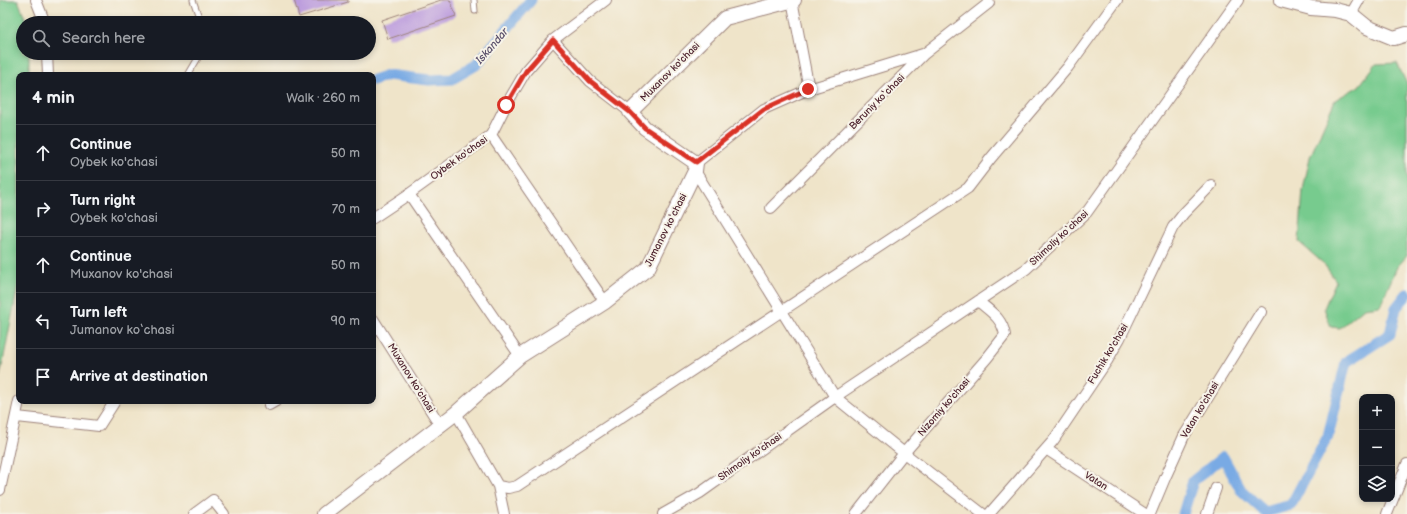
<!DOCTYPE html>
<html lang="en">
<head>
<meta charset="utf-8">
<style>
	body { margin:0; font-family:"Balsamiq Sans",sans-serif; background:#242831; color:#f1f3f6 }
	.controls { position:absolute; right:12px; bottom:12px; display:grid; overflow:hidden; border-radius:8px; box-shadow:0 2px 6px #0003 }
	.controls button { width:36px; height:36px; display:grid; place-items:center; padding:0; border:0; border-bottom:1px solid #363941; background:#171b24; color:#f1f3f6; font:20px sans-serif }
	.stop { position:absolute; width:12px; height:12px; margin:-9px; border:3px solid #d93025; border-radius:50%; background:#fff }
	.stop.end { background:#d93025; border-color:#fff; box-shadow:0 1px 4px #0008 }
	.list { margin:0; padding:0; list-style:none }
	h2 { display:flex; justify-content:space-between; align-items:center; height:52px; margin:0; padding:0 16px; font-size:17px }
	h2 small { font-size:13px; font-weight:400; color:#9ea1a6 }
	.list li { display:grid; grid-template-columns:26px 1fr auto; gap:12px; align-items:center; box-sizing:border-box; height:56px; padding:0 16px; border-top:1px solid #363941 }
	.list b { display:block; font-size:15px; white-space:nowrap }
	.list p { margin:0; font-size:13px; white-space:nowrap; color:#9ea1a6 }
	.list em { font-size:13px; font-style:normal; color:#9ea1a6 }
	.icon { flex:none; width:22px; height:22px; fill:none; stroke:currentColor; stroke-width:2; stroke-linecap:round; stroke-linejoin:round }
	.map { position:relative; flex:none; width:1407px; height:514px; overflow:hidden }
	.search { position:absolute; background:#171b24; box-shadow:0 2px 6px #0003; left:16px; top:16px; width:360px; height:44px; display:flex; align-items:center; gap:10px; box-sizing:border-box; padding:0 14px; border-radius:22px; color:#9ea1a6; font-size:15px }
	.panel { position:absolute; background:#171b24; box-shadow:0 2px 6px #0003; left:16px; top:72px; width:360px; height:332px; border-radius:8px }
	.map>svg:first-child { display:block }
	.green { fill:#77cb8e; stroke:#60755c }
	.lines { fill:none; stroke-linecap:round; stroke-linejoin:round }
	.canal { stroke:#79aae4; stroke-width:11 }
	.building { fill:#bc9cdd }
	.lane-casing { stroke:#9c827a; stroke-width:7 }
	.street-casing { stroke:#9c827a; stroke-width:12 }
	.secondary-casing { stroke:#9c827a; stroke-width:16 }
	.lane { stroke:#fff; stroke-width:5 }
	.street { stroke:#fff; stroke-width:10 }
	.secondary { stroke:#fff; stroke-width:14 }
	.route { stroke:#d93025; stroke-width:5 }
	.labels { text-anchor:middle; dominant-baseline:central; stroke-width:4; stroke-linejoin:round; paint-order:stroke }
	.street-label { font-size:10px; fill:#4a1f2b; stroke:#f7f3e8 }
	.water-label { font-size:11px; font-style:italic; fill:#5a506c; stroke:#f7f3e8 }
</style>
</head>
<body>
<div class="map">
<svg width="1407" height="514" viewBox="0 0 1407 514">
	<rect width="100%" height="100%" fill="#f7f3e8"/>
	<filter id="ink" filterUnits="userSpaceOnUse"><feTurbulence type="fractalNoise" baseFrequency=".025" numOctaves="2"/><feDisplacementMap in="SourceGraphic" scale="8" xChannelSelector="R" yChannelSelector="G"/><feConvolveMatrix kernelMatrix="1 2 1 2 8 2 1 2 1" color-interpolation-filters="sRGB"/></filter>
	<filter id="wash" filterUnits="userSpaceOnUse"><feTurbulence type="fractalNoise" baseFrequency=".012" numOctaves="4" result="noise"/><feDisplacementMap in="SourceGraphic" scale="16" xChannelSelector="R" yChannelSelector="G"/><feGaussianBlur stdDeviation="0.9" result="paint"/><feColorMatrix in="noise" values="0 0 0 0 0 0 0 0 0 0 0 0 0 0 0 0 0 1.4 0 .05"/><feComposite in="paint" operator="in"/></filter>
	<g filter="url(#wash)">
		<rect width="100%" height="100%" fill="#efe4c9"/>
		<path class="green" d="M0,0h18l9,23h-4v30h6v22h-10v206l-19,95z
			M1397,63l10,21v172l-10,11 -17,39 -16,2 -24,20 -9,-1 -7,-19 12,-27 -12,-17 -25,-22 4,-52 7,-33 25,-57 24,-14 17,-22z"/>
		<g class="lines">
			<path class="canal" d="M373,80l15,-5 41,5 23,-1 24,-14 55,-65
				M1183,514l10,-33 30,-24 18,33 24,22 26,-7 37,-69 18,-74 44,-28 6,-26 11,-14"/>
		</g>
		<g id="blocks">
			<path class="building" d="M294,0h54v2l-49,15z
				M441,0h9l6,16 -68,23 -6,-19z"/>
		</g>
	</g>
	<g filter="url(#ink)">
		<use href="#blocks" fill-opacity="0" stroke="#9c827a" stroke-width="1"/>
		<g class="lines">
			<defs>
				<path id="lane" d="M193,0l8,23
					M474,0l1,11
					M188,75l13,-22"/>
				<path id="street" d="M36,0l9,23
					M792,0l17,89
					M1351,14l8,-14
					M553,40l37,41 40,31
					M47,53l1,22
					M491,135l114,167
					M696,163l68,-54 45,-20 114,-35
					M695,171l140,226 69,56 79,61
					M409,194l111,162
					M771,208l153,-154 65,-51
					M373,218l36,-24 82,-59 15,-30 20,-34 27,-31 53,-40
					M373,319l67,106
					M269,405l7,-4
					M456,413l42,73 10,2 9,-2 451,-298 23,-30 77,-91 49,-67
					M17,417l82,9 16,-25
					M1046,449l99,65
					M498,486l6,28
					M0,490l19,-89
					M194,514l19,-14 11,14
					M663,514l37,-21 135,-96 191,-128 61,-57 151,-212
					M856,514l48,-61 83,-95 18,-23c-3,-17 -14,-23 -27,-34
					M989,514l64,-73 54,-80 13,-23 53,-111 11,-14 27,-28
					M1150,514l15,-36 19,-42 77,-124
					M1207,514l9,-26
					M1387,514l20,-50"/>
				<path id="secondary" d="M1281,0l30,8 24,2 16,4 16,13 27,11 13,-4
					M324,514l132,-101 64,-57 85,-54 43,-34 47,-97 1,-8 -51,-35 -15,-16 95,-94 69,-18"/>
			</defs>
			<use href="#lane" class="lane-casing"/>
			<use href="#street" class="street-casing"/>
			<use href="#secondary" class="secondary-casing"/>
			<use href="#lane" class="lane"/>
			<use href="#street" class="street"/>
			<use href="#secondary" class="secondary"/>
		</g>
	</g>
	<g class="lines" filter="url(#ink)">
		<path class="route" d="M506,105l20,-34 27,-31 37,41 40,31 15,16 51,34 68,-53 44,-20"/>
	</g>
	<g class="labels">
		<g class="street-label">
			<text transform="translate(670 72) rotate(-45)">Muxanov ko'chasi</text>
			<text transform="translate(877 102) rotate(-45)">Beruniy ko‘chasi</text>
			<text transform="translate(459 158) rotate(-36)">Oybek ko'chasi</text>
			<text transform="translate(666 230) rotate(-63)">Jumanov ko‘chasi</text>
			<text transform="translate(1059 238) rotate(-43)">Shimoliy ko‘chasi</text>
			<text transform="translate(1108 354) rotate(-59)">Fuchik ko'chasi</text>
			<text transform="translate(411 378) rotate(58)">Muxanov ko'chasi</text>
			<text transform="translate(944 407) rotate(-49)">Nizomiy ko'chasi</text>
			<text transform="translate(1200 410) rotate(-59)">Vatan ko'chasi</text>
			<text transform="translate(750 457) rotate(-35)">Shimoliy ko'chasi</text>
			<text transform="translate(1096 481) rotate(33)">Vatan</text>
		</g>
		<g class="water-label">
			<text transform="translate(492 46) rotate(-49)">Iskandar</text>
		</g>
	</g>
</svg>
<div class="controls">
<button>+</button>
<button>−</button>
<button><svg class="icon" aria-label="layers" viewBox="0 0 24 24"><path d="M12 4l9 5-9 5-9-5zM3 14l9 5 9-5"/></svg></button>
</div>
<div class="stop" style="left:506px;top:105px"></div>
<div class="stop end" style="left:808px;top:89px"></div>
<div class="search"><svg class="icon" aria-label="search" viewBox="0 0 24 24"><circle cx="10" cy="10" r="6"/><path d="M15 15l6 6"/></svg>Search here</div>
<section class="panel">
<h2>4 min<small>Walk · 260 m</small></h2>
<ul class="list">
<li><svg class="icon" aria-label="ahead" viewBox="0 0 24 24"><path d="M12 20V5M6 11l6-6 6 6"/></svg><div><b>Continue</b><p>Oybek ko'chasi</p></div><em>50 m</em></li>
<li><svg class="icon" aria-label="right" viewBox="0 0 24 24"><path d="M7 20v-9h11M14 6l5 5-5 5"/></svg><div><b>Turn right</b><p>Oybek ko'chasi</p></div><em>70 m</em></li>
<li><svg class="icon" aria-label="ahead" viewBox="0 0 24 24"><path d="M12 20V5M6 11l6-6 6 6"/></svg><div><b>Continue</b><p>Muxanov ko'chasi</p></div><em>50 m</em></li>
<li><svg class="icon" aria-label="left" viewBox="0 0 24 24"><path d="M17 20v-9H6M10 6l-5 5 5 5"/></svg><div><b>Turn left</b><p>Jumanov ko‘chasi</p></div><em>90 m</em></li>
<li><svg class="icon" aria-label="arrive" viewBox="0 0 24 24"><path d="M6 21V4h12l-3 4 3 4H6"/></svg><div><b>Arrive at destination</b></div></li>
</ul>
</section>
</div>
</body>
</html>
